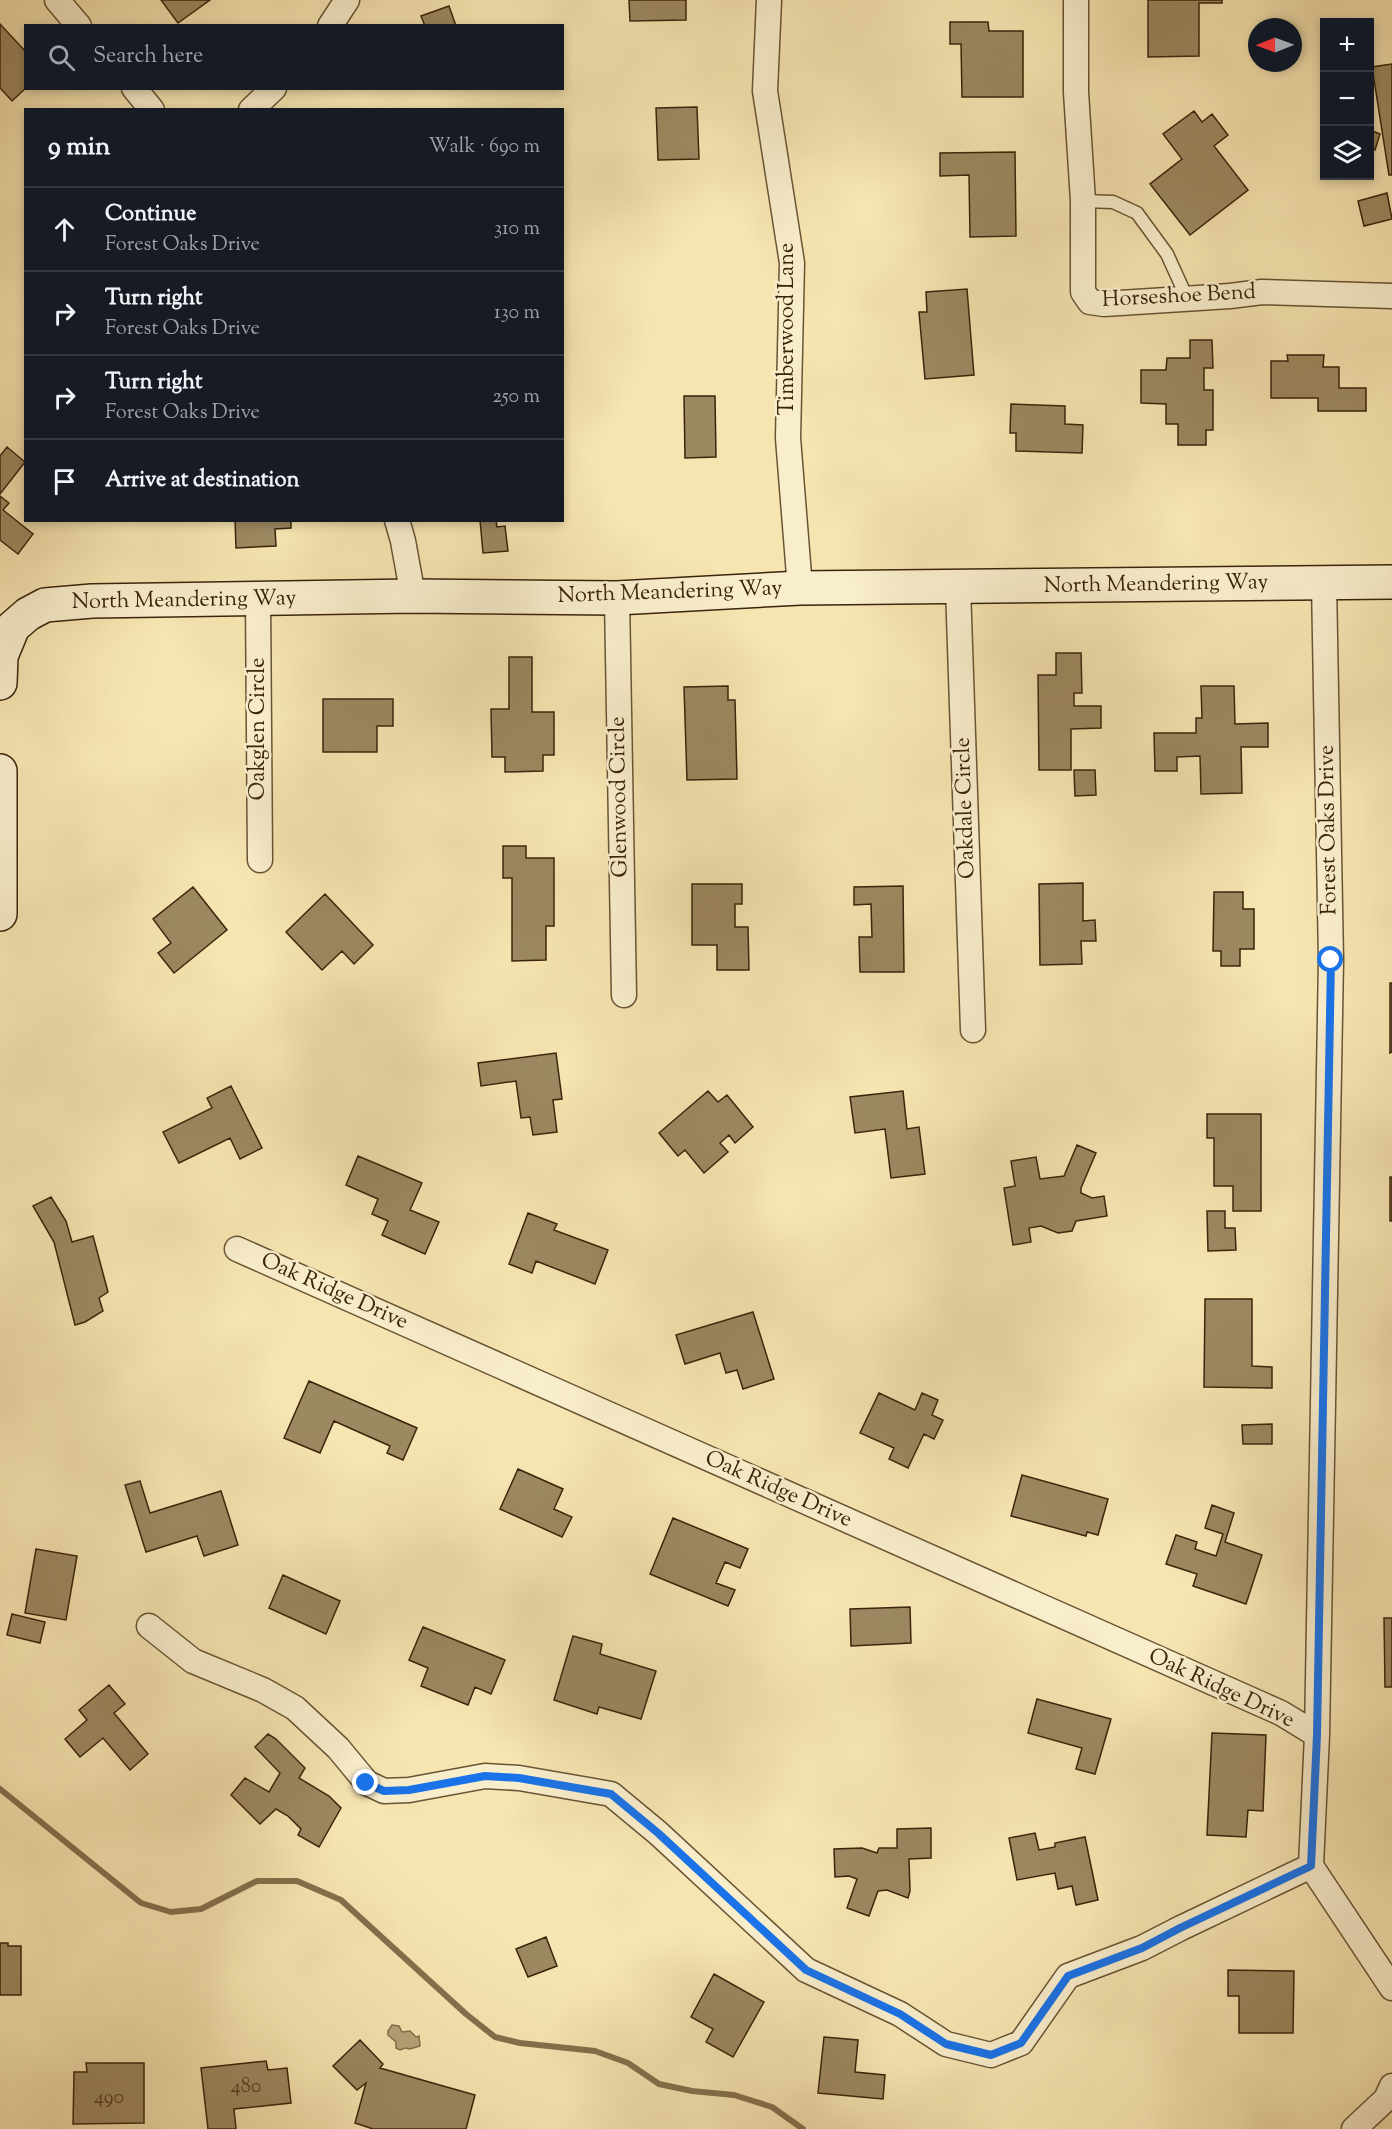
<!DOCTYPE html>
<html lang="en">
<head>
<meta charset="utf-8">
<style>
	body { margin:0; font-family:"Sorts Mill Goudy",serif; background:#242831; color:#f1f3f6 }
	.controls { position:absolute; right:18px; top:18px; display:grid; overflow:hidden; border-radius:0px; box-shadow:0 3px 9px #0003 }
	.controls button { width:54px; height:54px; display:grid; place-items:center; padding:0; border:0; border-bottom:2px solid #363941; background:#171b24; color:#f1f3f6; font:30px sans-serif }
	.compass { position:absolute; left:1248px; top:18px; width:54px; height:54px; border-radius:50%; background:#171b24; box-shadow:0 3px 9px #0003; rotate:269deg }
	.stop { position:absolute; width:18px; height:18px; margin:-14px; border:4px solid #1a73e8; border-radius:50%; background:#fff }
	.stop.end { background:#1a73e8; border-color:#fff; box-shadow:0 2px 6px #0008 }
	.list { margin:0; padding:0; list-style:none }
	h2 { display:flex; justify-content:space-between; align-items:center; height:78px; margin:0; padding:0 24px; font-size:26px }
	h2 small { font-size:20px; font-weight:400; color:#9ea1a6 }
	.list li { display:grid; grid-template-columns:39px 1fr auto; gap:18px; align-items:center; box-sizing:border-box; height:84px; padding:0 24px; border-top:2px solid #363941 }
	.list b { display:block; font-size:22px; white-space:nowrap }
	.list p { margin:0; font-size:20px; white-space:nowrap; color:#9ea1a6 }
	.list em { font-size:20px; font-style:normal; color:#9ea1a6 }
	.icon { flex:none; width:33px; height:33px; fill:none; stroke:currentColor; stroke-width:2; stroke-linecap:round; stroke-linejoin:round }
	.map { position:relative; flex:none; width:1392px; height:2129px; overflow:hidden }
	.search { position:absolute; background:#171b24; box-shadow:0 3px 9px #0003; left:24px; top:24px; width:540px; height:66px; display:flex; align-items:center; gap:15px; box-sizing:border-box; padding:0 21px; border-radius:0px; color:#9ea1a6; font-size:22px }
	.panel { position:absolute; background:#171b24; box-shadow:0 3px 9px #0003; left:24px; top:108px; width:540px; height:414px; border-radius:0px }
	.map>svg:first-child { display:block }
	.water { fill:#b6a379; stroke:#84704d; stroke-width:1.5 }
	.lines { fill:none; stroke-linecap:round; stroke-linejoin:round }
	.stream { stroke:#84704d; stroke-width:6 }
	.building { fill:#9c8861; stroke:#3a240b; stroke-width:1.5 }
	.lane-casing { stroke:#695434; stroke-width:15 }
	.street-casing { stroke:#695434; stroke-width:27 }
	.secondary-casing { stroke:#3a240b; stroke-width:36 }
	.lane { stroke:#f9eecc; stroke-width:12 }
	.street { stroke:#f9eecc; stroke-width:24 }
	.secondary { stroke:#f9eecc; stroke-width:33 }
	.route { stroke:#1a73e8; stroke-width:8 }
	.labels { text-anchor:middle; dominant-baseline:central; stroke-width:5; stroke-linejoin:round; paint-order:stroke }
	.number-label { font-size:20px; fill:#523d20 }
	.street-label { font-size:22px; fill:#3a240b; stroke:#f9eecc }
</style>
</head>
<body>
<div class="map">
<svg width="1392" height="2129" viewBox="0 0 1392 2129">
	<rect width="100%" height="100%" fill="#f6e5b1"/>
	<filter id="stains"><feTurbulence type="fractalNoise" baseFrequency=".00333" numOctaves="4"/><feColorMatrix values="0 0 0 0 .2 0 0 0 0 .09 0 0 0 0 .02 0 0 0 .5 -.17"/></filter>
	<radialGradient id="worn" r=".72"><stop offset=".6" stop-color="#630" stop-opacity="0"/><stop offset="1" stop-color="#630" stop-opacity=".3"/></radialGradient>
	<path class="water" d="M392,2025l7,1 3,6 8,-1 6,6 3,-1 1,10 -10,3 -5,-1 -5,2 -4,-2v-6l-8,-7v-4z"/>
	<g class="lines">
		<path class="stream" d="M0,1789l141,114 30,9 30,-3 56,-28h40l44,19 125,114 29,23 25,6 75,8 33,12 31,21 33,7 42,4 38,12 31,22"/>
	</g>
	<path class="building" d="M161,0h49l-32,23z
		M629,0h57v20l-56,1z
		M1148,0h74v3h-23v53l-51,1z
		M449,6l7,20h-31l-4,-10z
		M950,22h38l1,9h34v66h-61l-1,-53h-11z
		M0,24l26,28v36l-14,13 -12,-13z
		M1392,64v111h-3l-17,-108z
		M697,107l2,52 -41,1 -2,-52z
		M1194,111l8,11 10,-8 16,21 -14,11 34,44 -58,45 -40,-51 32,-25 -19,-25z
		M1370,130l10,4 -5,16 -5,-2z
		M1015,152l1,84 -46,1 -1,-62 -29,1v-23z
		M1387,193l5,26 -28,7 -6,-25z
		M967,289l7,86 -49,4 -6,-67h8l-1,-20z
		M1190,340h22l1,28h-9v22h9v40h-7v15h-28v-21h-12v-20l-25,-1v-33h25l1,-12h23z
		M1287,355h37l-1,12h16v21h27v23h-48v-13h-47v-37h17z
		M684,396h31l1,61 -31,1z
		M1011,404l54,2v18l18,1 -1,28 -66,-2v-18h-6z
		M7,447l18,15 -25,32v-38z
		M0,496l9,7 -6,7 30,24 -15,20 -18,-14z
		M235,520h56v8l-16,1 1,17 -40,2z
		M480,520h16l1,7 8,-1 3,25 -25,2z
		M1056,653h25l1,40h-8v13h27v22l-30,1v41h-32l-1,-95h18z
		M509,657h23v55h22v43h-11v16l-38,1v-15h-13l-1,-48h18z
		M728,686v14h7l2,79 -50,1 -3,-93z
		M1201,686h33l1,38 33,-1v24h-27l1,46 -41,1 -1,-38 -23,1v14h-22l-1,-38h42v-15h6z
		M323,699h70v27h-16v26h-54z
		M1074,770h21l1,25 -21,1z
		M503,846h23v12h28v68h-8v34l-34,1v-83h-9z
		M1083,883v38l12,-1 1,21h-15l1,23 -42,1 -1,-81z
		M692,884h50v20h-7v23h13l1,43h-32v-25h-25z
		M903,886l1,86h-44l-1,-35h13l-1,-33 -17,1v-18z
		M193,887l34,43 -53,43 -16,-20 13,-10 -18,-24z
		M1214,892h29v17h11v40h-14v17h-19v-15h-8z
		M325,894l48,51 -19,19 -12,-13 -20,19 -36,-38z
		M1390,983h2v69l-2,1z
		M556,1053l6,46 -9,1 4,32 -24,3 -3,-18 -9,1 -5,-37 -35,5 -3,-23z
		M231,1086l31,62 -22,11 -10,-21 -51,25 -16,-31 49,-24 -5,-10z
		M708,1091l10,11 9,-7 26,32 -18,16 -6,-8 -9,8 8,9 -24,21 -19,-23 -7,6 -19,-23z
		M903,1091l4,38 12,-2 6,47 -34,4 -6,-49 -30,4 -5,-36z
		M1207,1114h54v97h-28v-25h-19v-48h-7z
		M1077,1145l19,8 -15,35v5l11,5 12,-2 3,20 -31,5 -4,10 -14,2 -17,-7 -12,2 2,14 -18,3 -9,-57 11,-2 -4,-25 25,-4 4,22 24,-3z
		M358,1156l64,27 -12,27 29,12 -14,32 -43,-19 6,-14 -16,-7 6,-15 -32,-14z
		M1390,1177h2v44h-2z
		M51,1197l15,24 6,21 21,-6 15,56 -9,6 4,13 -18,11 -10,3 -21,-83 -21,-36z
		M1207,1211h18v17h10l1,22 -28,1z
		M528,1213l29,11 -3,6 54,20 -13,34 -59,-23 -4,12 -23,-9z
		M1205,1299h47v67l20,1v21l-68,-1z
		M753,1312l21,67 -31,10 -6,-19 -11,3 -6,-20 -35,11 -9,-29z
		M309,1381l108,47 -14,32 -16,-7 3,-7 -56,-25 -14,32 -36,-15z
		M879,1393l36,17 7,-17 16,7 -6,15 11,5 -9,19 -10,-5 -16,34 -19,-9 5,-11 -34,-15z
		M1272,1424v20h-29l-1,-19z
		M518,1469l45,20 -9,20 18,8 -10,20 -62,-28z
		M1022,1475l86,24 -10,36 -11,-3 -1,4 -75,-20z
		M140,1481l10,32 71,-22 17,54 -34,11 -7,-20 -51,16 -21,-67z
		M1212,1505l22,8 -9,29 37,13 -16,49 -53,-18 4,-12 -31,-10 10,-29 21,7 -2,7 21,7 7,-22 -18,-6z
		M673,1518l75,31 -8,19 -15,-6 -9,21 19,7 -7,16 -78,-32z
		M36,1549l41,7 -11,64 -41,-7z
		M283,1575l57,26 -14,33 -57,-26z
		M910,1607l1,36 -60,3 -1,-37z
		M12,1614l33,8 -5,21 -33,-8z
		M1384,1618h8v69h-7z
		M423,1627l82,33 -14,34 -16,-7 -7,18 -47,-19 7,-18 -19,-8z
		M573,1636l29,8 -2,10 56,17 -15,48 -42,-12 -2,7 -43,-14z
		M109,1685l16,19 -11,9 34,41 -18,16 -27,-32 -23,19 -15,-18 22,-19 -8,-10z
		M1037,1699l74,20 -16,55 -19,-5 6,-21 -54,-15z
		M1212,1733l54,2 -3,76 -15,-1 -2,27 -39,-2z
		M268,1734l8,5 29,29 -6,10 30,18 12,12 -22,39 -21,-12 3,-6 -13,-13 -12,-7 -16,15 -29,-29 14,-17 24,14 11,-19 -25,-26z
		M931,1828v30l-22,1 1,32 -2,7 -21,-8 -9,1 -9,25 -22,-8 10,-29 -8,-3 -14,1 -1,-28 28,-1 15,5 2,-5h18v-19z
		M1035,1833l4,17 16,-3v-4l30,-6 13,63 -22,5 -4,-19 -14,3 -3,-16 -38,7 -8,-42z
		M546,1937l11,29 -29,11 -12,-28z
		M0,1943h8v3h13v49h-21z
		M1228,1970l66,1 -1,62h-54v-37h-11z
		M714,1974l50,28 -31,55 -27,-15 7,-13 -22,-12z
		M824,2037l34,3 -3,32 30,3 -2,24 -65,-6z
		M360,2040l23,24 -3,4 95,27 -9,34h-93l-18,-6 11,-40 -9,7 -24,-24z
		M266,2061l2,9 19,-2 4,35 -57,6 2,20h-28l-7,-61z
		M86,2063h58v60l-71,1 1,-52h13z"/>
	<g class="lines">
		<defs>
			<path id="lane" d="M1083,201l30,1 24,11 30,41 20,44"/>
			<path id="street" d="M57,0l22,26
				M769,0l-4,91 27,172 -4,175 12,150
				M1076,0v92l7,109v91l7,10 14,2 126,-8 32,-4 130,4
				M330,26l17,-26
				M134,88l18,22
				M251,110l23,-22
				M397,520l6,21 10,55
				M958,587l15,443
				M617,598l7,397
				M258,599l2,261
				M237,1249l1044,464 36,22
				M149,1626l44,35 70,29 32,18 43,40 29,35 17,8 25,-1 76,-14 34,2 92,16 47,39 148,137 94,44 46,30 45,11 30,-12 47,-67 74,-28 39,-20 130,-62 6,-131 14,-775 -7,-377
				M1311,1866l81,122
				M1354,2129l32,-30 6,-13"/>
			<path id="secondary" d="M0,683l1,-27 12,-29 15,-13 17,-9 47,-4 321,-5 204,2 183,-10 592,-6
				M0,771v143"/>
		</defs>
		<use href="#lane" class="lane-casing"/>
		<use href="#street" class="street-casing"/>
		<use href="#secondary" class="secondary-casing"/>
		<use href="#lane" class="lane"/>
		<use href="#street" class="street"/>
		<use href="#secondary" class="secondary"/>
	</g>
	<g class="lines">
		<path class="route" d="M366,1783l18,8 25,-1 76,-14 34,2 92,16 47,39 148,137 94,44 46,30 45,11 30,-12 47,-67 74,-28 38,-20 131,-62 6,-131 14,-775"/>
	</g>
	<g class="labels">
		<g class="number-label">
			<text x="246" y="2087">480</text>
			<text x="109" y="2098">490</text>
		</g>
		<g class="street-label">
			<text transform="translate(1179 297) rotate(-3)">Horseshoe Bend</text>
			<text transform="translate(788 329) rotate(-90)">Timberwood Lane</text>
			<text transform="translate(1156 585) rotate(-1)">North Meandering Way</text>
			<text transform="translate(670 593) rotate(-2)">North Meandering Way</text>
			<text transform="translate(184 601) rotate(-1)">North Meandering Way</text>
			<text transform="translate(259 729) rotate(-90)">Oakglen Circle</text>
			<text transform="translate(620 797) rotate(-91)">Glenwood Circle</text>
			<text transform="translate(966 808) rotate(-92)">Oakdale Circle</text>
			<text transform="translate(1329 830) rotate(-91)">Forest Oaks Drive</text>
			<text transform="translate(334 1292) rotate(24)">Oak Ridge Drive</text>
			<text transform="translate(778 1490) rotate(24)">Oak Ridge Drive</text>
			<text transform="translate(1221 1689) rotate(25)">Oak Ridge Drive</text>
		</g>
	</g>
	<rect width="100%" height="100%" filter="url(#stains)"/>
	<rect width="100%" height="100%" fill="url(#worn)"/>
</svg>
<div class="controls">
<button>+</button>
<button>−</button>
<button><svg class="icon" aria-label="layers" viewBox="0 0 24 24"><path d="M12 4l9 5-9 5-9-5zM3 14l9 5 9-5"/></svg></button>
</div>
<svg class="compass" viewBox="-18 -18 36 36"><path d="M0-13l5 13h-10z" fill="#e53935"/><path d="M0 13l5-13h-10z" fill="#9ea1a6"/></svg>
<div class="stop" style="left:1331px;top:960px"></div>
<div class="stop end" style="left:366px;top:1783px"></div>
<div class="search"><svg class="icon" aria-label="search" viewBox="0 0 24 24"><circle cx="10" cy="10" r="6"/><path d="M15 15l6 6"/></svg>Search here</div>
<section class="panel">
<h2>9 min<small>Walk · 690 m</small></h2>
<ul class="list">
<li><svg class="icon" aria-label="ahead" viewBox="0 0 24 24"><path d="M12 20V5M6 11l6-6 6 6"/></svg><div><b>Continue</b><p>Forest Oaks Drive</p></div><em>310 m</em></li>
<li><svg class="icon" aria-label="right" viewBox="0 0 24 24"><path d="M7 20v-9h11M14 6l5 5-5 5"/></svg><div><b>Turn right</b><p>Forest Oaks Drive</p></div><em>130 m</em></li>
<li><svg class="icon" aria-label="right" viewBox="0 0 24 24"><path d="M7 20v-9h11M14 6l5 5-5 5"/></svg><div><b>Turn right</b><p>Forest Oaks Drive</p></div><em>250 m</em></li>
<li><svg class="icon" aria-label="arrive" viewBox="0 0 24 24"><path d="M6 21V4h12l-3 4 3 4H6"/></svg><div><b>Arrive at destination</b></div></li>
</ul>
</section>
</div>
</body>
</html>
